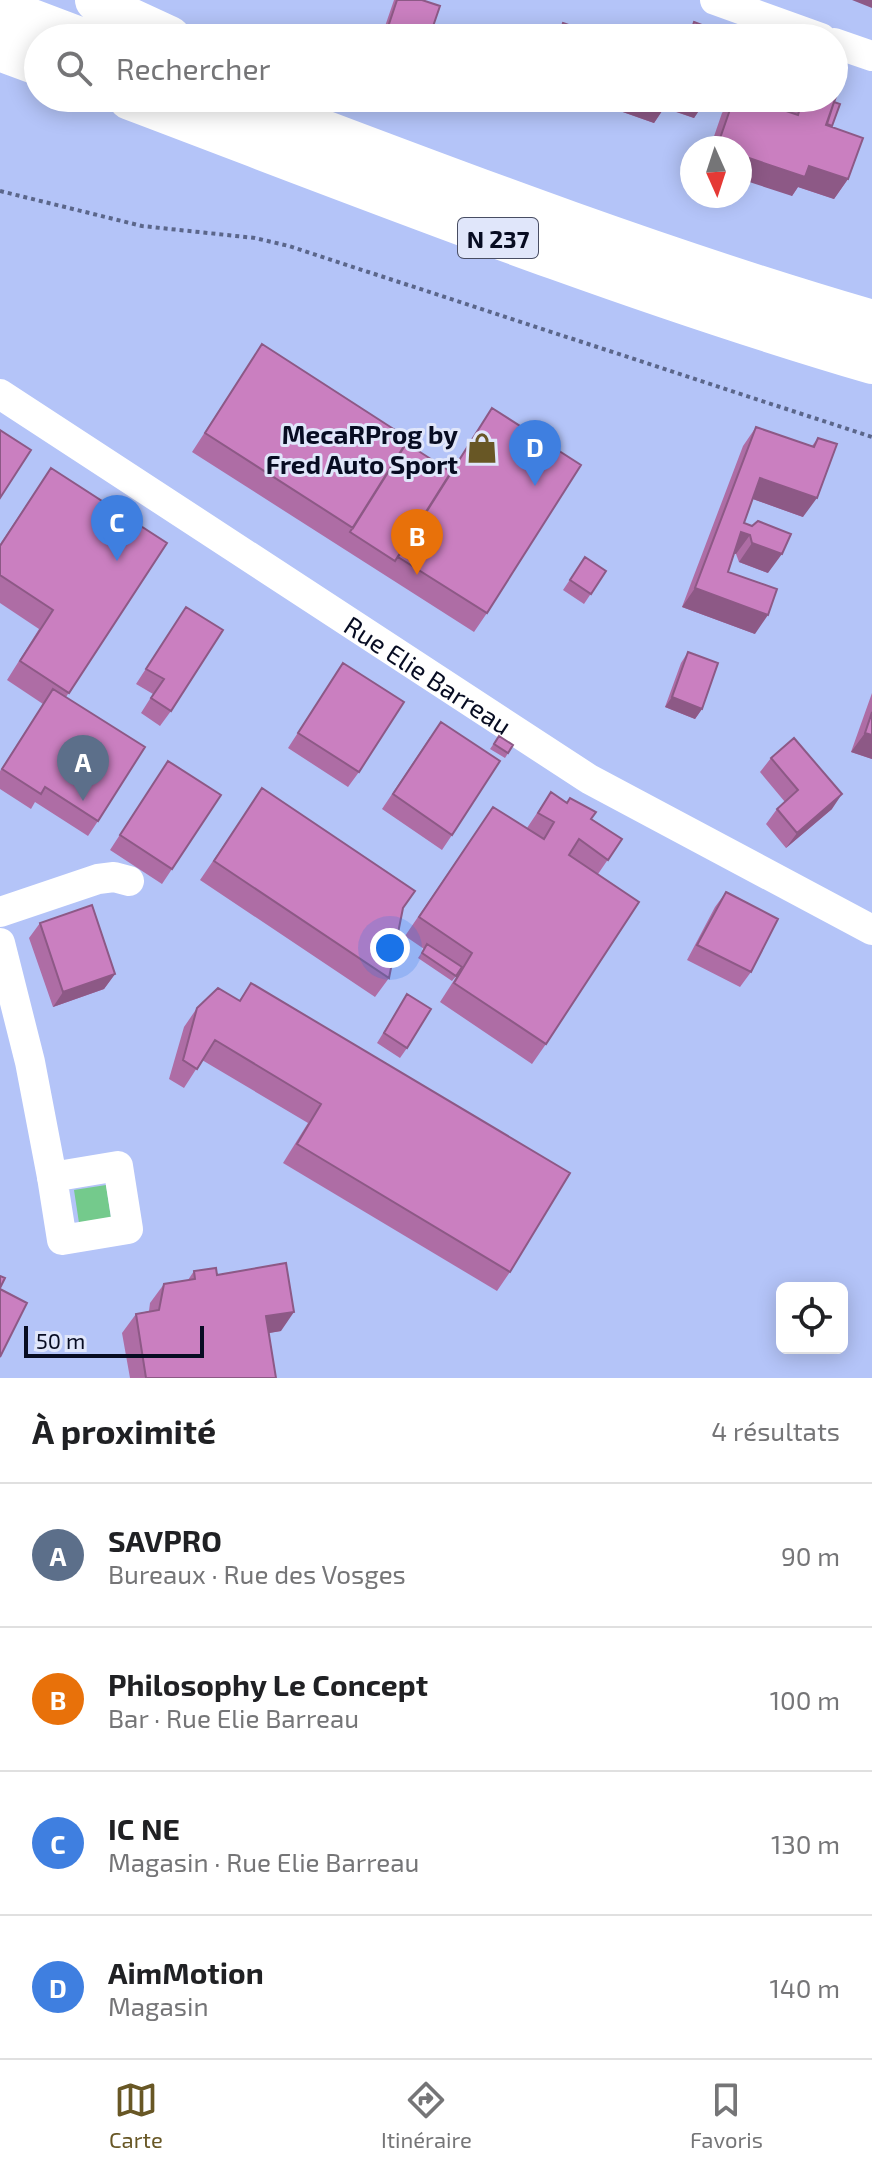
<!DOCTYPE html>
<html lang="fr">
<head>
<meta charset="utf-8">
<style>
	body { margin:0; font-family:"Exo 2",sans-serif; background:#f6f6f6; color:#202124 }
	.controls { position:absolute; right:24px; bottom:24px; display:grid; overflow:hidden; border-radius:12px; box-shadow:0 4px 20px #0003 }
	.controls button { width:72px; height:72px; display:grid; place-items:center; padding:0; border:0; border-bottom:2px solid #e0e0e0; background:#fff; color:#202124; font:40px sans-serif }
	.compass { position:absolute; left:680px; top:136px; width:72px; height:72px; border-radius:50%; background:#fff; box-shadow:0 4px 20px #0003; rotate:177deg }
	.scale { position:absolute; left:24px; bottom:20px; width:180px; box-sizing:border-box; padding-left:8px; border:4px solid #070c22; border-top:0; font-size:22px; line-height:28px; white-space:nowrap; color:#070c22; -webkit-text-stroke:6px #e0e6fa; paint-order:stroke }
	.you { position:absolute; left:390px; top:948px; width:28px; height:28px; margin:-20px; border:6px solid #fff; border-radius:50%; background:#1a73e8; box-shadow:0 0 0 12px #1a73e833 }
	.badge { display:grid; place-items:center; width:52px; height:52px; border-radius:50%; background:#685725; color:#fff; font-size:26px; font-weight:700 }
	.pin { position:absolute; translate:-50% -66px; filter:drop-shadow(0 2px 4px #0008) }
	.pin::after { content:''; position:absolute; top:42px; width:28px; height:24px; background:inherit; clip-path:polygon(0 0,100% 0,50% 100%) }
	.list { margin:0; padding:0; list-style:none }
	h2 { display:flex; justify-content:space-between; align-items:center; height:104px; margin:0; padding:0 32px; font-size:34px }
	h2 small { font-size:26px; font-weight:400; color:#757577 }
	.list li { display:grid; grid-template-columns:52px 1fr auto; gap:24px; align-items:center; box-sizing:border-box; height:144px; padding:0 32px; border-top:2px solid #e0e0e0 }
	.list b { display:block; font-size:30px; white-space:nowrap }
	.list p { margin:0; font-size:26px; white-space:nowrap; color:#757577 }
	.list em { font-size:26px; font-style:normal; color:#757577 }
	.icon { flex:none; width:44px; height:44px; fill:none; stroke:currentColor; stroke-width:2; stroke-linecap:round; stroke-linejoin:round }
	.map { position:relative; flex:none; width:872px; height:1378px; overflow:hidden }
	.search { position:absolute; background:#fff; box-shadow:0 4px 20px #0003; left:24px; right:24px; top:24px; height:88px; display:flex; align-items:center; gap:20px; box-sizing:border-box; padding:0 28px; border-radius:44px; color:#757577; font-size:30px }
	.sheet { height:680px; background:#fff }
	nav { display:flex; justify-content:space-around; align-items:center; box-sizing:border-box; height:112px; border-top:2px solid #e0e0e0; background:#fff; font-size:22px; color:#757577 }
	nav a { display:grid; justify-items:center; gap:4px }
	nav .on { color:#685725 }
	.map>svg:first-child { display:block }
	.green { fill:#74ca8c }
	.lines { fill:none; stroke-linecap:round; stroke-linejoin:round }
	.path { stroke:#5b668a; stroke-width:4; stroke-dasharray:4 4; stroke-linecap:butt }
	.minor { stroke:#fff; stroke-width:30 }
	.highway { stroke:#fff; stroke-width:44 }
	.wall { fill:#ae6da5 }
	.shaded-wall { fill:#8d5986 }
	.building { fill:#ca7fc0; stroke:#8d5986; stroke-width:2 }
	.labels { text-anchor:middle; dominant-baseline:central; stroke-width:6; stroke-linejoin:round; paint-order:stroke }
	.shield { fill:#e0e6fa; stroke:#484d63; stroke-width:2 }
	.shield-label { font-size:24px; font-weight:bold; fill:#070c22 }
	.poi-label { font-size:26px; font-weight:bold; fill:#070c22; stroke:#e0e6fa; text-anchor:end }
	.street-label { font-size:26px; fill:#070c22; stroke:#e0e6fa }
</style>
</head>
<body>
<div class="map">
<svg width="872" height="1378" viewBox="0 0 872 1378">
	<rect width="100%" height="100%" fill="#b4c4f8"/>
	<path class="green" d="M106,1185l5,33 -32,5 -5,-33z"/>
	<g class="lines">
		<path class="path" d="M0,191l142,35 113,12 34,8 583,191"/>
		<g class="minor">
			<path d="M715,0l106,38"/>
			<path d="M834,43l38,13"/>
			<path id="s1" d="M0,394l589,385 283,151"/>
			<path d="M0,912l98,-33 16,-2 15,4"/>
			<path d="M0,943l30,119 22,115"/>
			<path d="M118,1166l10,63 -66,11 -10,-63z"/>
		</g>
		<path class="highway" d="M97,0l18,13 54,25
			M0,9l77,29
			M0,49l38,14
			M130,98c246,93 490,190 742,264
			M234,98c211,80 421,161 638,224"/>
	</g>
	<path class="wall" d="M394,0h29l6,38h-48z
		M694,22l33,16h-43z
		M563,23l33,15h-41l1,-5z
		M625,98h81l-2,5 -10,15 -30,-10 -10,15 -34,-12z
		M727,98h20l43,15 5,-15h39l-2,29 16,52 -14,20 -36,-12 -6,9 -52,-48h-30l12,-35 3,-4h-2z
		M262,344l144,99 45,29 41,-64 -5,205 -13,19 -282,-180z
		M756,427l56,19 6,-8 -15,79 -50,-18 -9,24 24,50 -29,-11 -3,-8 -2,-1 -6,19 27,62 -73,-27 61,-161z
		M51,468l116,75 -101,154 32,124 -10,15 -53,-34 -4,7 -31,-20v-18l43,-67 -36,-24 32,-51 -39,-26v-59z
		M585,557l21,14 -22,33 -21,-14z
		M186,607l-15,104 -11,15 -19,-13 12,-19 -17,-10z
		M688,652l14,57 -7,10 -30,-12 16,-44z
		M343,663l16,109 -11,15 -60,-39z
		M872,693v66l-21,-7z
		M499,736l14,9 -8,13 -15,-9z
		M430,737l22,98 -10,15 -60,-41z
		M771,758l61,51 -46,39 -20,-24 11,-15 8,-7 -25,-30z
		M158,776l14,93 -10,15 -52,-34z
		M551,792l71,47 -24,35 -52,170 -14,20 -92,-62 18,-28 -6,7 -34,-23 6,-9 -19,-13 88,-129 34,21z
		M249,808l154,100 -14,70 -14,19 -175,-117z
		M726,892l25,80 -11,15 -53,-27 28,-53z
		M40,923l75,51 -11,15 -51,18 -24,-69z
		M251,983l259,289 -13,19 -214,-128 25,-40 -106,-63 -18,28 -15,-9 15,-52 13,-19 42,-7z
		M407,994v54l-7,10 -23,-15z
		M194,1271l23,4 64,56 -13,2 8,45h-146l-8,-45 14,-19 13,-3 1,-8 14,-19 24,-4z"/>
	<path class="shaded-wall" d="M852,0h20v8z
		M386,33l13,5h-17z
		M629,98h7l28,10 -10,15 -34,-12z
		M666,98h24l14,5 -10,15 -34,-12z
		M740,155l69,11 39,13 -14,20 -36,-12 -6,9 -52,-17z
		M760,478l57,20 -14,19 -56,-20z
		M741,532l9,3 -14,19 -8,-3z
		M752,543l30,11 -14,19 -29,-11z
		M695,588l73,27 -13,19 -73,-27z
		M672,697l30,12 -7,10 -30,-12z
		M865,733l7,2v24l-21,-7z
		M842,794l-10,15 -46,39 11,-15z
		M115,974l-11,15 -51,18 10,-15z
		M294,1312l-13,19 -29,5 14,-20z"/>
	<path class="building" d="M397,0h25l18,6 -11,32h-30l-13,-5z
		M694,22l34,13 -1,3h-38z
		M563,23l34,12 -1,3h-38z
		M655,28l28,10h-32z
		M834,67l11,4 -19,54 37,13 -15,41 -39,-13 -4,11 -65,-22v-7l-23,-1 17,-49h13l51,17 5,-17h31z
		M636,98h32l-4,10z
		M690,98h16l-2,5z
		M834,102l6,2 -8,22 -5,-2z
		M262,344l147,95 -56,89 -148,-95z
		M492,408l89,57 -94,148 -89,-56z
		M756,427l58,20 4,-9 19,6 -20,54 -57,-20 -16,45 8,3 6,-5 33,13 -9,20 -30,-11 -2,-8 -9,-3 -13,40 49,17 -9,26 -73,-27z
		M0,430l31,20 -31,48z
		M406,443l45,29 -56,89 -45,-29z
		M51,468l116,75 -98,150 -49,-32 33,-51 -53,-35v-29z
		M585,557l21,14 -15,23 -21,-14z
		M186,607l37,23 -52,81 -20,-13 13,-19 -18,-10z
		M688,652l30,11 -16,46 -30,-12z
		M343,663l61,39 -45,70 -61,-39z
		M53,689l92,58 -47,74 -53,-34 -4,7 -39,-25z
		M872,712v23l-7,-2z
		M441,722l59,39 -48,74 -59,-41z
		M499,736l14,9 -5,8 -14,-9z
		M794,738l48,56 -45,39 -20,-24 21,-19 -27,-32z
		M168,761l53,34 -49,74 -52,-34z
		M262,788l153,103 -12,17 -14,70 -175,-117z
		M551,792l16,11 3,-5 26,14 -5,7 31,20 -14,21 -29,-21 -10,16 70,47 -93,142 -92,-61 18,-30 -53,-36 74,-110 51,32 10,-17 -16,-9z
		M726,892l52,27 -27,53 -54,-27z
		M92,905l23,69 -52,18 -23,-69z
		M427,944l35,23 -6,9 -34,-23z
		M251,983l319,190 -60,99 -213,-128 24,-40 -106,-64 -18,29 -14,-9 14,-52 21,-20 22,13z
		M407,994l24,15 -24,39 -23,-15z
		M286,1263l8,49 -28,4 10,62h-130l-10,-64 23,-4 5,-26 31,-5 -1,-8 22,-3 1,7z
		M0,1276l5,2 -5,10z
		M0,1289l27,14 -27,54z"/>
	<defs>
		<symbol id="shop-bare" viewBox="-9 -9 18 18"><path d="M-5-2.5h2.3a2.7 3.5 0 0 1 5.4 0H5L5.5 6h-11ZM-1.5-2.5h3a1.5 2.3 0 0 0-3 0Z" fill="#685725" stroke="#e0e6fa" stroke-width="2.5" paint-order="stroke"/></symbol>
	</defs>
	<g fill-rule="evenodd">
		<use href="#shop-bare" x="460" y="426" width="44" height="44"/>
	</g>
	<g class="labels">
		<rect class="shield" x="458" y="218" width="80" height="40" rx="6"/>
		<g class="shield-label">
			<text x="498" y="238">N 237</text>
		</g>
		<g class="poi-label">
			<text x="458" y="433">MecaRProg by<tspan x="458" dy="30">Fred Auto Sport</tspan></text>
		</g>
		<g class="street-label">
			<text stroke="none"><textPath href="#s1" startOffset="512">Rue Elie Barreau</textPath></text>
		</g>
	</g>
</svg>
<div class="controls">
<button><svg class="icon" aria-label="locate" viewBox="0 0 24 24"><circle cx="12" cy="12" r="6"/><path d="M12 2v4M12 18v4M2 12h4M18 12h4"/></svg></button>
</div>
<svg class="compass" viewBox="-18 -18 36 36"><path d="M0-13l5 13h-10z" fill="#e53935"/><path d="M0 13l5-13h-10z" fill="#757577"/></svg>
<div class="scale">50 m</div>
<div class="you"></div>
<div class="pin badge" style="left:83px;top:801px;background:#5c6f8a">A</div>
<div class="pin badge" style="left:417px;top:575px;background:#e8710a">B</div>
<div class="pin badge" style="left:117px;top:561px;background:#3f7fe0">C</div>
<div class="pin badge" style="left:535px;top:486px;background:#3f7fe0">D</div>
<div class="search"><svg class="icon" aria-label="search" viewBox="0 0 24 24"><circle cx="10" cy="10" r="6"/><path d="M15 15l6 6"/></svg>Rechercher</div>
</div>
<section class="sheet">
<h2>À proximité<small>4 résultats</small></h2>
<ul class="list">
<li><span class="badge" style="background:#5c6f8a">A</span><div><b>SAVPRO</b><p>Bureaux · Rue des Vosges</p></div><em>90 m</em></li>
<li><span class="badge" style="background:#e8710a">B</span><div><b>Philosophy Le Concept</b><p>Bar · Rue Elie Barreau</p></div><em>100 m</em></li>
<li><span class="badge" style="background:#3f7fe0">C</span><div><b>IC NE</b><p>Magasin · Rue Elie Barreau</p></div><em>130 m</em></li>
<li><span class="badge" style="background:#3f7fe0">D</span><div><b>AimMotion</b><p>Magasin</p></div><em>140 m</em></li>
</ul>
</section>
<nav>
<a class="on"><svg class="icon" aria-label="map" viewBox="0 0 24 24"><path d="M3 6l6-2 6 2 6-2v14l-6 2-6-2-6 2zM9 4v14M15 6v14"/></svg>Carte</a>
<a><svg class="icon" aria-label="directions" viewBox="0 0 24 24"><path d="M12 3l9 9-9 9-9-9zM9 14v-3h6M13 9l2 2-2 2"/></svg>Itinéraire</a>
<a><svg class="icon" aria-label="saved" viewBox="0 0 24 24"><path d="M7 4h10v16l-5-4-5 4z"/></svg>Favoris</a>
</nav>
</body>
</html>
